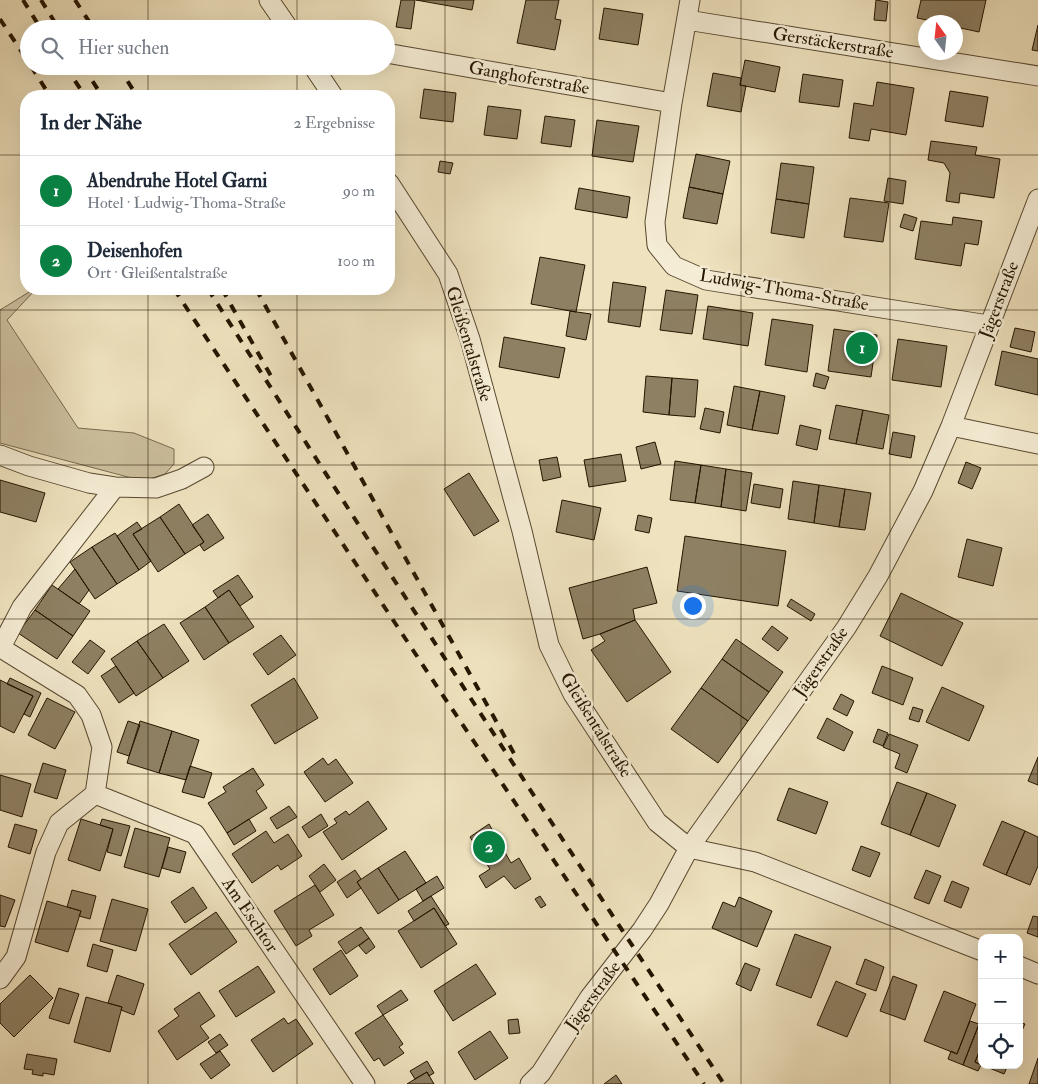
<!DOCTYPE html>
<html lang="de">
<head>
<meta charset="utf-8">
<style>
	body { margin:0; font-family:"IM FELL Double Pica",serif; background:#f6f6f7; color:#1f2937 }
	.controls { position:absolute; right:15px; bottom:15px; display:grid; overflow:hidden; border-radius:10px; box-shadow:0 5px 20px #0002 }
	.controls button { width:45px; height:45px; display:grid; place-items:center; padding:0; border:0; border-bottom:1px solid #e0e1e3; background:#fff; color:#1f2937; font:25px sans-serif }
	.compass { position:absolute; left:918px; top:15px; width:45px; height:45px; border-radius:50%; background:#fff; box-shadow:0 5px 20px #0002; rotate:345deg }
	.you { position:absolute; left:692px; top:605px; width:18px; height:18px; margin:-12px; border:4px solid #fff; border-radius:50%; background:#1a73e8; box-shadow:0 0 0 8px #1a73e833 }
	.badge { display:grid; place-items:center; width:32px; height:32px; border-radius:50%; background:#0b8043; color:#fff; font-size:16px; font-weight:700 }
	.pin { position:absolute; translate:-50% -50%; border:2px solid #fff; box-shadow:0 1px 5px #0006 }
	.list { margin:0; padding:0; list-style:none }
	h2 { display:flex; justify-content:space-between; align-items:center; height:65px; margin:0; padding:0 20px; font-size:21px }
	h2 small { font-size:16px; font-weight:400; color:#747a83 }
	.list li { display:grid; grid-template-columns:32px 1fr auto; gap:15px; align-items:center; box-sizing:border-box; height:70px; padding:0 20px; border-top:1px solid #e0e1e3 }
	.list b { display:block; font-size:19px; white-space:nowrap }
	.list p { margin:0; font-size:16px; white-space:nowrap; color:#747a83 }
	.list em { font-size:16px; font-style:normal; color:#747a83 }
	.icon { flex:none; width:28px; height:28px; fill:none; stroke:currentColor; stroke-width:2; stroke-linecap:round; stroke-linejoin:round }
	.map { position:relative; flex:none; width:1038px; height:1084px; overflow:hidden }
	.search { position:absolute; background:#fff; box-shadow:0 5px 20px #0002; left:20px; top:20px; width:375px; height:55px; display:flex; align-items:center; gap:12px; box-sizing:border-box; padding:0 18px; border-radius:28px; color:#747a83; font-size:19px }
	.panel { position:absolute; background:#fff; box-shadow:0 5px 20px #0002; left:20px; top:90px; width:375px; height:205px; border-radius:20px }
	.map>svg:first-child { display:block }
	.green { fill:#cdc09f; stroke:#796a50 }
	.building { fill:#8e8063; stroke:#251500 }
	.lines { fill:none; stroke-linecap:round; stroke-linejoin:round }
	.minor-casing { stroke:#584830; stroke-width:21 }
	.minor { stroke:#f5edd5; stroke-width:19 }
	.rail { stroke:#251500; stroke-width:4; stroke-dasharray:9 9; stroke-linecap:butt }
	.grid { fill:none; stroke:#251500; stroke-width:1; stroke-opacity:0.55 }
	.labels { text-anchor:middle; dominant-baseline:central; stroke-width:5; stroke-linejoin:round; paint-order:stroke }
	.street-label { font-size:18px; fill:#251500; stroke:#f5edd5 }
</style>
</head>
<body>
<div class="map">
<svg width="1038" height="1084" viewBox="0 0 1038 1084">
	<rect width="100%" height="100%" fill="#efe3bf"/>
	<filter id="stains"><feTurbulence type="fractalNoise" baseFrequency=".004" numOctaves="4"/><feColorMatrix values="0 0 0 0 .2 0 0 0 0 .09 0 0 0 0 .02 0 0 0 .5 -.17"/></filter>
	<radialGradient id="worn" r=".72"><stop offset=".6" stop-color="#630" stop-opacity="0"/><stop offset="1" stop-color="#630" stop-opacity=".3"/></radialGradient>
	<path class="green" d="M34,289h2l-29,31 71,108 56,5 40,16v15l-9,10 -22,7 -143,-38v-133z"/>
	<path class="building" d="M401,0h14l-4,29 -15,-2z
		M416,0h58l-2,10z
		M526,0h33l-4,19 6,1 -6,30 -38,-7z
		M876,0l12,2 -2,19 -12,-1z
		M921,0h65l-7,32 -23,-5v-5h-19l-20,-4z
		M604,8l39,6 -5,31 -39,-6z
		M1038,25v26l-6,-1z
		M745,60l35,7 -5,25 -35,-7z
		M713,73l28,5 -1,7 6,1 -5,26 -34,-6z
		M803,74l40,6 -4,27 -40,-5z
		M877,82l37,6 -8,47 -35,-6 -2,12 -20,-3 5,-35 19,3z
		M424,89l32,4 -3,29 -33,-4z
		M950,91l38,6 -5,30 -38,-6z
		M488,106l33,4 -4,29 -33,-4z
		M545,116l30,4 -4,27 -30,-4z
		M597,120l42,6 -6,36 -41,-6z
		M931,141l46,6 -2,8 25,4 -6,39 -34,-5 -1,10 -13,-2 4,-28 -6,-10 -16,-3z
		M696,154l34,7 -7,33 -34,-7z
		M440,161l13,2 -3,11 -12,-2z
		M781,163l33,4 -5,37 -33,-5z
		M888,178l18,3 -3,23 -19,-3z
		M689,187l34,7 -6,30 -34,-6z
		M579,188l51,9 -3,21 -52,-9z
		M850,198l39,5 -6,39 -39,-5z
		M776,199l33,5 -5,34 -33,-5z
		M904,214l13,4 -4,13 -13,-4z
		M953,217l29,4 -4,24 -13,-2 -4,23 -46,-7 6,-38 31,4z
		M540,257l45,8 -9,47 -45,-8z
		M613,282l33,5 -6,40 -32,-5z
		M666,290l32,5 -6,39 -32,-4z
		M708,306l45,7 -5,33 -45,-7z
		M570,311l21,3 -5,26 -20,-4z
		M772,319l41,6 -6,47 -42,-7z
		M1015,328l20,4 -4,20 -21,-5z
		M834,329l43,6 -6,42 -43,-6z
		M504,337l61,11 -6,30 -60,-11z
		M898,339l49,7 -6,41 -49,-7z
		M1002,351l36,8v36l-43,-10z
		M816,373l13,4 -4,12 -12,-3z
		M646,376l26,2 -3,37 -26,-3z
		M672,378l26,2 -3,37 -26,-2z
		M734,386l26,5 -8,39 -25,-5z
		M760,391l25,5 -7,38 -26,-4z
		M836,405l27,5 -7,34 -27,-5z
		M705,408l19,4 -4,21 -20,-4z
		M863,410l26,5 -6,34 -27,-5z
		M800,425l21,5 -4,20 -21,-5z
		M893,432l22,4 -4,22 -22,-4z
		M655,442l6,22 -20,5 -5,-22z
		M621,454l5,27 -37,6 -5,-27z
		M557,457l4,20 -18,4 -4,-21z
		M675,461l26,4 -6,38 -25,-3z
		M966,462l15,6 -9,21 -14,-6z
		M701,465l25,4 -5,38 -26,-4z
		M726,469l26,4 -6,38 -25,-4z
		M469,473l30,48 -25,15 -30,-47z
		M0,480l45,13 -9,29 -36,-10z
		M793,481l26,4 -5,38 -26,-4z
		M754,484l29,5 -3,19 -29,-5z
		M819,485l26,4 -6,38 -25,-4z
		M845,489l26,4 -6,37 -26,-3z
		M562,500l39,8 -7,32 -38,-8z
		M179,504l25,38 -19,12 -25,-37z
		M208,514l16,24 -20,13 -4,-6 4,-3 -12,-17z
		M638,515l14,3 -3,15 -14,-3z
		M160,517l25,37 -27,18 -25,-38z
		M137,522l5,7 -9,5 18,27 -12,9 -22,-34z
		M115,533l24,37 -22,14 -25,-37z
		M685,536l101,15 -8,55 -101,-15z
		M967,539l35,9 -9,38 -35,-9z
		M92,547l25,37 -22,15 -25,-37z
		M647,567l10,36 -24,6 2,11 -35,14 -17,5 -14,-51z
		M75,569l14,21 -10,14 -21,-15z
		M238,575l15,22 -13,9 -11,-16 -11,8 -5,-7z
		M52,585l38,26 -17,25 -38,-26z
		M229,590l25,37 -25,16 -24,-36z
		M901,593l62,30 -21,43 -62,-30z
		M791,599l24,15 -4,7 -24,-15z
		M205,607l24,36 -25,17 -24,-37z
		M35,610l38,26 -16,23 -39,-26z
		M635,620l36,52 -44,30 -36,-52 14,-9 -5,-7z
		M164,624l25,37 -26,17 -26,-37z
		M772,626l16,12 -10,13 -16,-12z
		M281,635l15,20 -28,20 -15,-21z
		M736,639l47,33 -14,20 -47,-33z
		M90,640l15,11 -17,23 -16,-12z
		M137,641l26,37 -27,18 -25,-37z
		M722,659l47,33 -21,29 -47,-33z
		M116,666l18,27 -15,10 -18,-27z
		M882,666l31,12 -10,27 -31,-12z
		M10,678l31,15 -11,24 -6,-3 9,-18 -26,-12z
		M294,678l24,40 -43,26 -24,-39z
		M0,680l33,16 -19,37 -14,-7z
		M942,687l42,19 -15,35 -43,-19z
		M701,688l47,33 -30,42 -47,-34z
		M841,694l13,7 -7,15 -14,-7z
		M47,698l28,14 -20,37 -27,-14z
		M913,707l10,3 -4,12 -10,-3z
		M827,718l26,14 -9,19 -27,-13z
		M128,721l12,4 -11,31 -12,-4z
		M140,721l32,10 -13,42 -32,-10z
		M878,729l10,4 -5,13 -10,-4z
		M172,731l27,9 -13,40 -27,-7z
		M889,734l29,11 -11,28 -12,-5 5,-14 -17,-7z
		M1038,757v28l-10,-4z
		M323,758l5,7 8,-6 17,24 -28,19 -21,-30z
		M43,763l23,7 -9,29 -23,-7z
		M190,766l22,7 -8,25 -22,-6z
		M253,768l11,17 -8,6 11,17 -40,25 -19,-30 18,-11 -3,-5z
		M0,775l31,9 -9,33 -22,-7z
		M897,782l30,11 -17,42 -29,-11z
		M789,788l39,14 -12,32 -39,-14z
		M927,793l29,12 -17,42 -29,-12z
		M368,801l19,28 -45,31 -19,-28 14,-9 -3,-4 12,-8 3,4z
		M289,806l8,11 -20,12 -7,-11z
		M321,814l7,12 -19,12 -7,-11z
		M81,819l32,10 -13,42 -32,-11z
		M102,819l28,7 -9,30 -14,-4 6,-23 -13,-4z
		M249,819l7,12 -22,14 -7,-12z
		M1002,821l23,10 -19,44 -23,-10z
		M15,824l22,6 -7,24 -22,-7z
		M489,824l22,39 8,-5 12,21 -16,10 -11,-13 -18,12 -7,-12 11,-7 -20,-32z
		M135,828l35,10 -11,39 -35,-10z
		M266,831l8,12 14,-9 14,22 -21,14 -3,-5 -26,18 -20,-29z
		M1025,831l13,6v29l-8,19 -24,-10z
		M861,846l19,7 -10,24 -18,-7z
		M168,847l18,5 -6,21 -18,-5z
		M405,851l21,32 -27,17 -21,-32z
		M324,864l12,16 -16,12 -11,-16z
		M378,868l21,32 -21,14 -21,-32z
		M355,870l6,9 -4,3 4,6 -14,10 -10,-16z
		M926,870l15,6 -12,28 -15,-6z
		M437,876l7,12 -21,13 -7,-12z
		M952,881l17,7 -8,20 -17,-7z
		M315,885l19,30 -25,15 3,6 -16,10 -22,-35z
		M193,887l14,21 -22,15 -14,-21z
		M72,890l24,6 -6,23 -11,-3 2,-5 -14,-4z
		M0,895l15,5 -10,27 -5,-1z
		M431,896l18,28 -4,2 -11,-18 -20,13 -6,-10z
		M540,896l6,9 -5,3 -6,-9z
		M739,897l33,14 -15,36 -45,-19 11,-26 12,5z
		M112,899l36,10 -12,42 -36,-10z
		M47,901l34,10 -13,41 -33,-10z
		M434,908l23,36 -36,24 -23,-37z
		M216,912l21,30 -46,33 -22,-31z
		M1033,916l5,1v20l-11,-4z
		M361,927l8,11 -23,16 -8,-12z
		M795,934l36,13 -20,51 -35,-13z
		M369,938l6,9 -9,7 -7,-8z
		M93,944l20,6 -6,22 -20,-6z
		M341,950l17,26 -28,19 -17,-26z
		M865,959l19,8 -8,24 -20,-7z
		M745,963l15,6 -9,22 -15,-7z
		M476,964l20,30 -43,27 -19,-30z
		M258,966l17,26 -39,25 -17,-26z
		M30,975l23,23 -39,39 -14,-14v-19z
		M117,975l27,9 -10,31 -13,-5 1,-3 -14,-4z
		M893,976l24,9 -12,35 -25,-9z
		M836,981l30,13 -19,43 -30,-12z
		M59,988l20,6 -10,30 -20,-6z
		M401,990l7,10 -25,15 -6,-9z
		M944,991l32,13 -19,50 -33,-13z
		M199,992l16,24 -15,10 9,12 -32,22 -19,-29 21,-15 -5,-7z
		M86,997l36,10 -12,45 -36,-10z
		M383,1015l20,29 -4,3 5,6 -20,13 -5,-8 -5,3 -19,-28z
		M284,1018l4,6 8,-5 17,25 -40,28 -22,-32z
		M518,1019l2,14 -11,1 -1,-14z
		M970,1021l9,3 -16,41 -15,-6 3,-8 6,3z
		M1019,1022l6,2 -6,13z
		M979,1024l3,1v20l-7,17 6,3 -3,6 -15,-6z
		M490,1031l18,27 -33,22 -17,-28z
		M220,1034l8,11 -12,8 -8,-11z
		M982,1045v20l-7,-3z
		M220,1051l10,14 -19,14 -11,-15z
		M27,1054l30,5 -3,16 -11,-2v3l-11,-2 1,-4 -9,-1z
		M1038,1058v26h-9z
		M427,1061l7,12 -5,3 -2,-4 -12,7 -5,-8z
		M982,1065h26l-4,9z
		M427,1072l7,12h-27l8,-5z
		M616,1075l6,9h-18z"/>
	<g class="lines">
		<defs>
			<path id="minor" d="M269,0l20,29
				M690,0l-18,103 -17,119 2,23 17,21 32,14 282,45
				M687,20l351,56
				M386,53l286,50
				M313,66l20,30
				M389,183l59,91 22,65 52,192 27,114 24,49 84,128 32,26 66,14 227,89
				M951,426l87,18
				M0,455l29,11 60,17 26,4 41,1 26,-9 22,-12
				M0,649l22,-42 93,-120
				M95,794l100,40 170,250
				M1019,966l19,8
				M0,979l16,-22 30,-105 13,-29 36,-29 7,-47 -11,-32 -14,-20 -76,-47
				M530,1084l11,-11 49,-76 52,-67 17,-26 30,-56 157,-220 32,-52 45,-85 28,-65 87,-227"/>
		</defs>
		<use href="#minor" class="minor-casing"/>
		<use href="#minor" class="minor"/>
		<path class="rail" d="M23,0l18,29
			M41,0l18,29
			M75,0l19,29
			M0,19l29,44
			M31,66l19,30
			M65,66l20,30
			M83,66l19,30
			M118,66l19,30
			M174,289l268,405 262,390
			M208,289c169,266 341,532 516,795
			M222,289l49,87
			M256,289l260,468"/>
	</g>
	<path class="grid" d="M148,0v29M297,0v29M445,0v1084M593,0v1084M741,0v1084M890,0v1084M148,66v30M297,66v30M0,155h26M389,155h649M148,289v795M297,289v795M0,310h1038M0,465h1038M0,619h1038M0,774h1038M0,929h1038"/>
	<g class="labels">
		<g class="street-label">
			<text transform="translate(833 43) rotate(9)">Gerstäckerstraße</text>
			<text transform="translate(529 78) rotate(10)">Ganghoferstraße</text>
			<text transform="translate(784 290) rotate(10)">Ludwig-Thoma-Straße</text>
			<text transform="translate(999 300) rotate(-69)">Jägerstraße</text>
			<text transform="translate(469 344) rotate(73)">Gleißentalstraße</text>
			<text transform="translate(821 662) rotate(-55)">Jägerstraße</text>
			<text transform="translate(596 725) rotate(58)">Gleißentalstraße</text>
			<text transform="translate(250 915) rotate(56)">Am Eschtor</text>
			<text transform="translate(593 996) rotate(-54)">Jägerstraße</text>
		</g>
	</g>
	<rect width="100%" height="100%" filter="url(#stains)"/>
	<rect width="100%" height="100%" fill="url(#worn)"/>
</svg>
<div class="controls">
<button>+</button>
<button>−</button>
<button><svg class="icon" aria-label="locate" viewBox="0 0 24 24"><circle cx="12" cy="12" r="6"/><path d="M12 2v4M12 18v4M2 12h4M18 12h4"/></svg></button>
</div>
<svg class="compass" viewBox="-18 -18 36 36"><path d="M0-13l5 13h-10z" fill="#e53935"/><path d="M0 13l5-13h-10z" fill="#747a83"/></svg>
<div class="you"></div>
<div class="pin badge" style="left:862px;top:348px">1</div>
<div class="pin badge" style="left:489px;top:847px">2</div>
<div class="search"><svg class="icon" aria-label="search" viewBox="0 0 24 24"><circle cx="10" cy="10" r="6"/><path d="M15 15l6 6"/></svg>Hier suchen</div>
<section class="panel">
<h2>In der Nähe<small>2 Ergebnisse</small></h2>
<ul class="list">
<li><span class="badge">1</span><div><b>Abendruhe Hotel Garni</b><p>Hotel · Ludwig-Thoma-Straße</p></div><em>90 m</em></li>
<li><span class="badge">2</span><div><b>Deisenhofen</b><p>Ort · Gleißentalstraße</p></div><em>100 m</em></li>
</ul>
</section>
</div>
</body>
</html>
